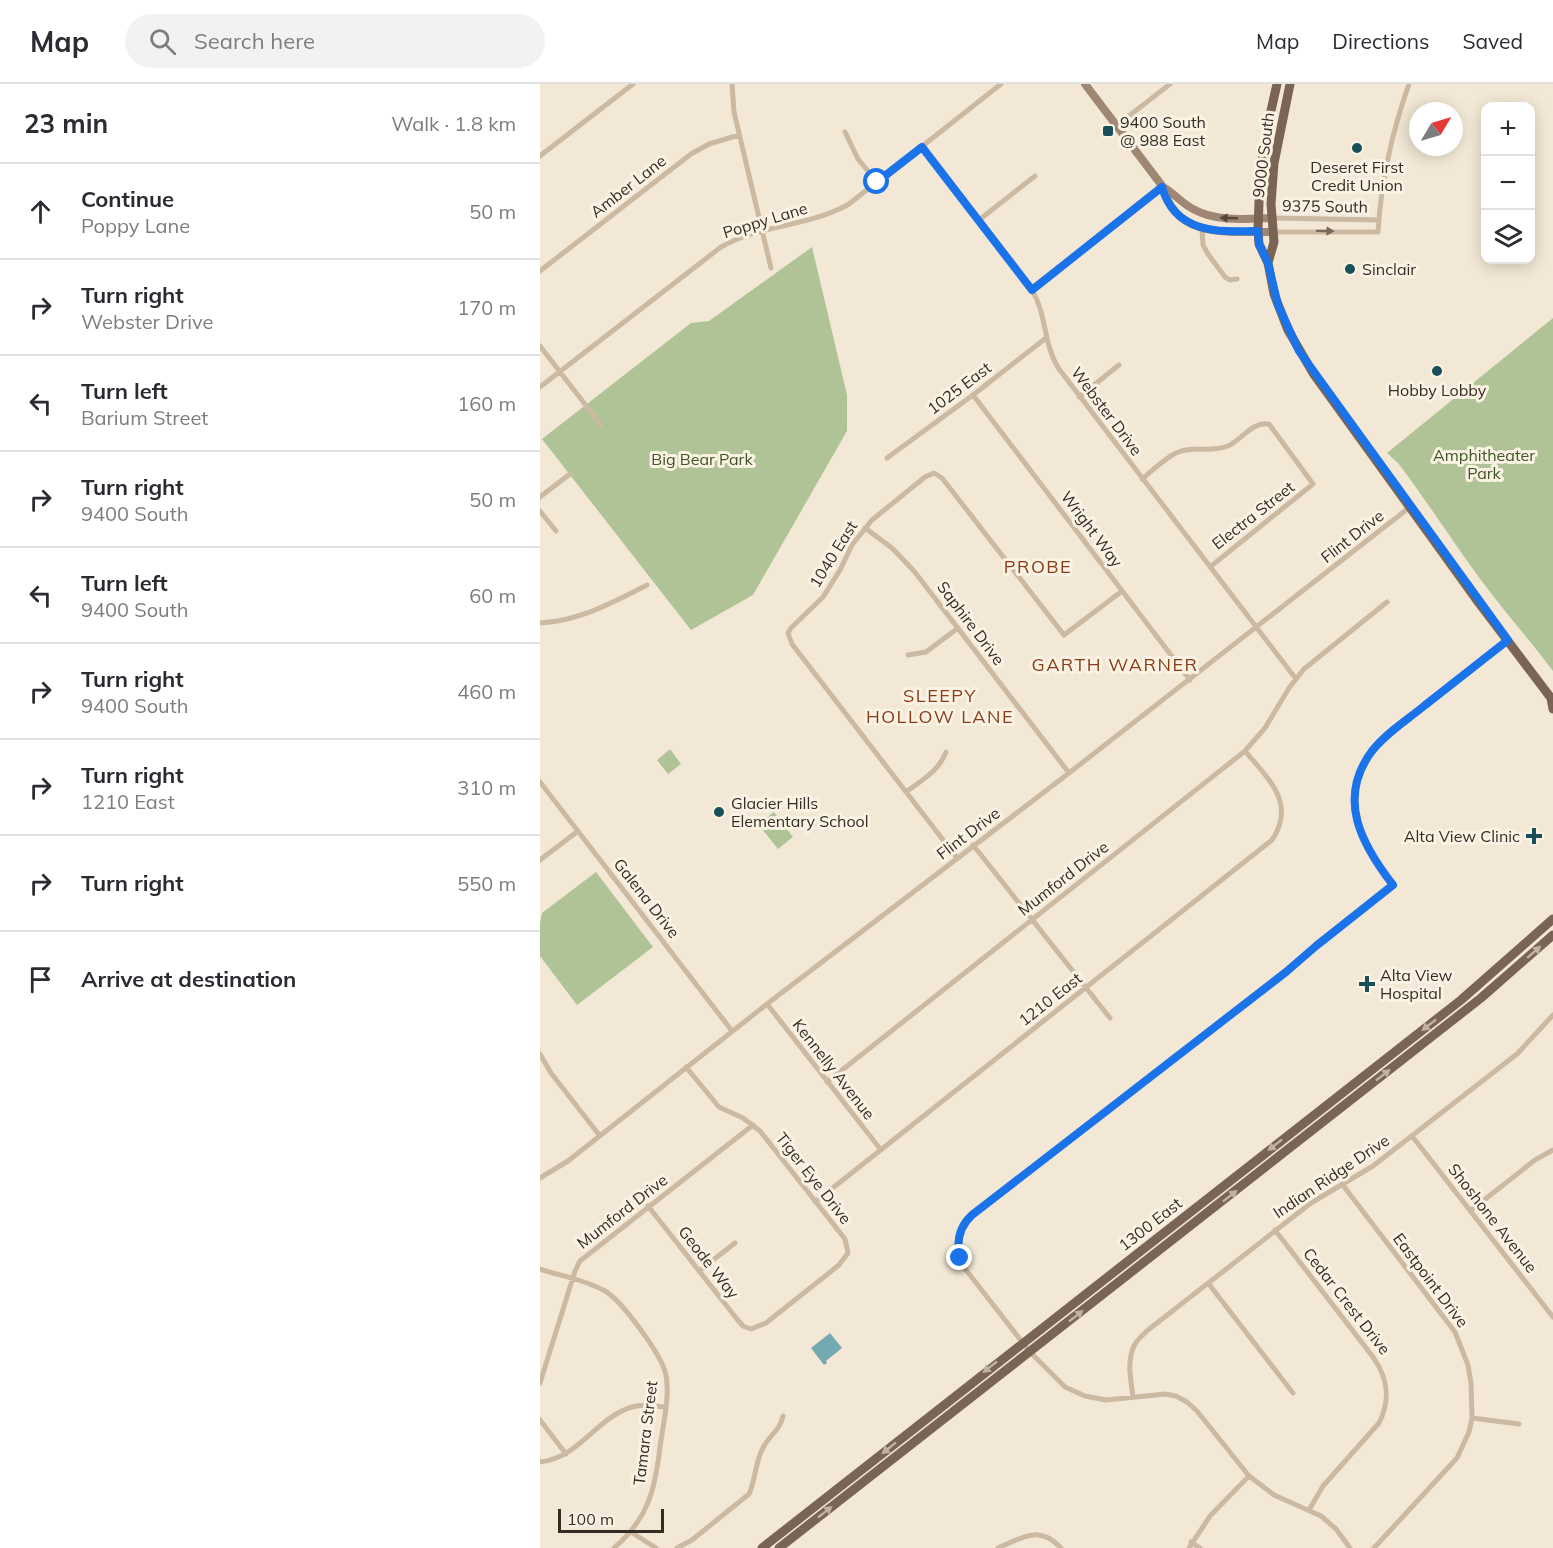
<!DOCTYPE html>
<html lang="en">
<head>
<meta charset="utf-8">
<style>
	body { margin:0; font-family:Mulish,sans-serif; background:#f2f2f3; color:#2b2b33 }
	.controls { position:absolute; right:18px; top:18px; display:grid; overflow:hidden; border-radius:12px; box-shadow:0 3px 15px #0003 }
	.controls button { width:54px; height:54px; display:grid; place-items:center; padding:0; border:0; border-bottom:2px solid #e1e1e2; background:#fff; color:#2b2b33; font:30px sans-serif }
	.compass { position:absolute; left:869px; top:18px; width:54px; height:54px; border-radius:50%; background:#fff; box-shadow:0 3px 15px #0003; rotate:52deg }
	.scale { position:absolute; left:18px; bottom:15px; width:106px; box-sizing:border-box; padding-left:6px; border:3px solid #352c25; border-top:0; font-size:16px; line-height:21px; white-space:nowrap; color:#352c25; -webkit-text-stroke:4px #faf2e3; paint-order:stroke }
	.stop { position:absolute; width:18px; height:18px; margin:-14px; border:4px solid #1a73e8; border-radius:50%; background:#fff }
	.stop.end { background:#1a73e8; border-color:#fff; box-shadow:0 2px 6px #0008 }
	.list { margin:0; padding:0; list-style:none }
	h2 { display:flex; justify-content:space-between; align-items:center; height:78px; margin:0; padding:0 24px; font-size:26px }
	h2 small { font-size:20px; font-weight:400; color:#7c7c81 }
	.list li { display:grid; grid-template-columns:39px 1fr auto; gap:18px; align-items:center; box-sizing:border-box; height:96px; padding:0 24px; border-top:2px solid #e1e1e2 }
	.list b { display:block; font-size:22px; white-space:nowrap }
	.list p { margin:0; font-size:20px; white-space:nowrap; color:#7c7c81 }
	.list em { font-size:20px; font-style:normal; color:#7c7c81 }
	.icon { flex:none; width:33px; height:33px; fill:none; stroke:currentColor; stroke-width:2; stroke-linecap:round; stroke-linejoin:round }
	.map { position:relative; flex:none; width:1013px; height:1464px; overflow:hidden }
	header { display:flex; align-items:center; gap:36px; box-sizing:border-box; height:84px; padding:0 30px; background:#fff; border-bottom:2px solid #e1e1e2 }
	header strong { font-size:28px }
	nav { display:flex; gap:33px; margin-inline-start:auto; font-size:21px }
	.search { width:420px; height:54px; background:#f2f2f3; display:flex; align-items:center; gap:15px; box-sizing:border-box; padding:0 21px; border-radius:33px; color:#7c7c81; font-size:22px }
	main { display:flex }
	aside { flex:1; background:#fff }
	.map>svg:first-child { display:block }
	.green { fill:#afc396 }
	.water { fill:#73aab2 }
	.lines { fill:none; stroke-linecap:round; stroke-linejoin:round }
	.street { stroke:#cbb9a2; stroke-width:5 }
	.secondary { stroke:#9f8773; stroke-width:8 }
	.primary { stroke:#796455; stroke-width:9 }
	.oneway { fill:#55473c }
	.oneway2 { fill:#786b5d }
	.oneway3 { fill:#c0b2a3 }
	.route { stroke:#1a73e8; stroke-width:8 }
	.poi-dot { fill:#184f5a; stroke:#faf2e3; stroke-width:2 }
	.labels { text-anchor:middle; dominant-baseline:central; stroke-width:6; stroke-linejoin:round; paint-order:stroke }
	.poi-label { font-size:16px; fill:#352c25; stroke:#faf2e3; text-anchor:start }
	.street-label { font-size:16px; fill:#352c25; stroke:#faf2e3 }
	.park-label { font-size:16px; fill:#405527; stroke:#faf2e3 }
	.neighbourhood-label { font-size:18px; letter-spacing:1.5px; fill:#8a3d18; stroke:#faf2e3 }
</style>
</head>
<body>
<header>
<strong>Map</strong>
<div class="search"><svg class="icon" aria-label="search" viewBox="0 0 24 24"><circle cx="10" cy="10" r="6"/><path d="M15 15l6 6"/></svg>Search here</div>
<nav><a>Map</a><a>Directions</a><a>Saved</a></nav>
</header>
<main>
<aside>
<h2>23 min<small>Walk · 1.8 km</small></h2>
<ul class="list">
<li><svg class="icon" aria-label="ahead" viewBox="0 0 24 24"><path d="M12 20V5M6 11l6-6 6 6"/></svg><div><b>Continue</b><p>Poppy Lane</p></div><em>50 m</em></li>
<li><svg class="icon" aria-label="right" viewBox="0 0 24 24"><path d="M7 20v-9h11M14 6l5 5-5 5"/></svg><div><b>Turn right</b><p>Webster Drive</p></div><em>170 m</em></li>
<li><svg class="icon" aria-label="left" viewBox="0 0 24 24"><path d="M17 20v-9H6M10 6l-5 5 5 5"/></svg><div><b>Turn left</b><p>Barium Street</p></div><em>160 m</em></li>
<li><svg class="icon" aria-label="right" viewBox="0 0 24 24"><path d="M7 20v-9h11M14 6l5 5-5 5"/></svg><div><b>Turn right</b><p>9400 South</p></div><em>50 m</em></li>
<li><svg class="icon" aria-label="left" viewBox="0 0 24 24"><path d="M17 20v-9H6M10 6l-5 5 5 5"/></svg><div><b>Turn left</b><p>9400 South</p></div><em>60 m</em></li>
<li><svg class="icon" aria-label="right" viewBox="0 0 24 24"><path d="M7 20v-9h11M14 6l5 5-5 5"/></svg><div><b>Turn right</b><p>9400 South</p></div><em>460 m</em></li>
<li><svg class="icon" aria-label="right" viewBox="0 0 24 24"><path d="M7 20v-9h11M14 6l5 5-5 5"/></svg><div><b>Turn right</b><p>1210 East</p></div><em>310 m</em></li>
<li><svg class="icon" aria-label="right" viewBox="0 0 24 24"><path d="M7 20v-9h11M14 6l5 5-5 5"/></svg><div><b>Turn right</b></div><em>550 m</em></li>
<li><svg class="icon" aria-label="arrive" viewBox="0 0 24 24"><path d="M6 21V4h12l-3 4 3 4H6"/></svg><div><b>Arrive at destination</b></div></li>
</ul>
</aside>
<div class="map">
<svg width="1013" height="1464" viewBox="0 0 1013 1464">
	<rect width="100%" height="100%" fill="#f3e8d6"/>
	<path class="green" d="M272,163l35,148v36l-94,164 -62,35 -149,-191 149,-116 18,-2z
		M1013,234v353c-24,-32 -51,-62 -75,-95 -27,-37 -52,-76 -80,-113l-11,-10z
		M130,665l11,15 -13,10 -11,-14z
		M234,728l19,25 -15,12 -20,-25z
		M56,788l57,75 -76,58 -37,-49v-33l2,-10z"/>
	<path class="water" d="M290,1249l12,15 -16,13 1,2 -3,2 -13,-17z"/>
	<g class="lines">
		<path class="street" d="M192,0l2,28 37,156
			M576,42l54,-42
			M305,48l13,27 19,23
			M382,63l110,143c15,25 11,54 27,79l237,310
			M0,72l93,-72
			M731,134l108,2
			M439,136l56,-44
			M662,145l1,16 5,9 17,23 5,3 7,-1
			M733,148h105c3,-51 14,-100 31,-148
			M0,187l151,-117 18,-10 30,-9
			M492,206l131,-103
			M0,262l61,79
			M0,303l181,-140c39,-23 88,-20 128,-43l152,-120
			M433,311l217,285
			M539,313l40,-32
			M347,374l86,-63 73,-57
			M602,395c11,-9 22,-20 34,-26 17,-8 35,0 52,-7 13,-6 25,-25 41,-22l44,60 -103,83
			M0,413l30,-23
			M0,427l16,20
			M325,444l27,20 22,23 155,202
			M0,539c39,-2 72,-20 107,-38
			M368,571l18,-3 32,-24
			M0,698l192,249
			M366,708c16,-12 33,-21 40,-40
			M433,761l137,173
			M417,774l-165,-214 -4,-11 3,-5 32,-31 17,-27 12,-25 20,-25 53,-43 9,-4 8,5 122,157 58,-44
			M0,776l38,-29
			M227,920l114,146
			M0,970l11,19 49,63
			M287,998l418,-331 20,-23 24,-40 15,-19 83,-67
			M872,1052l141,181
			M0,1094l28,-17 199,-157 302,-231 341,-266
			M802,1100l113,148 13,33 3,18 1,35 -3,14 -12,26 -83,90
			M275,1118l457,-362c25,-37 -4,-61 -27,-89
			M108,1122l89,113 6,7 8,3 15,-6 73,-58 9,-12 -3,-14 -85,-108 -17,-13 -24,-11 -33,-40
			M930,1127l65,-51 18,-10
			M735,1146l98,127c15,21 18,42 6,66l-56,63 -14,24
			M0,1185c21,7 46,11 65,22 17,10 57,64 61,84 4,23 -3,49 -6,72 -5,43 -12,72 -46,101
			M159,1187l36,-28
			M668,1199l85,110
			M0,1299l35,-112 5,-10 173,-136
			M593,1313c-2,-16 -7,-37 2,-53 3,-5 9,-10 13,-14l163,-127 62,-37 144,-112 36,-39
			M932,1334l47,6
			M0,1336l26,34
			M0,1378c38,-3 57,-45 92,-55 11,-3 22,-1 33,0
			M91,1448l25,16
			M651,1458l9,6
			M137,1464l15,-8 57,-46c7,-15 6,-32 14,-46 6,-13 17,-17 20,-32
			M458,1464c24,-10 41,-24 63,0
			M649,1464l21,-32 39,-40
			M810,1464l-14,-19 -15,-13 -47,-21 -25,-19 -52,-65 -10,-9 -11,-6 -11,-2 -59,6 -21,-4 -20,-9 -35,-35 -64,-82c-12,-19 -11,-40 6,-55l305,-236 39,-33 77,-61c-31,-40 -57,-86 -21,-134 14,-18 35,-31 52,-45 28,-22 56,-44 84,-66"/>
		<path class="secondary" d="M545,0l78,103c13,53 67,44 110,45
			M623,103c11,6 18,16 30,22 23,13 53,10 78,9"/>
		<path class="primary" d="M737,0l-9,40 -8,49 -2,58 1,13 9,19 6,31 14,36 25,43 166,230 72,95 2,11
			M728,179l6,-21 -3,-38 3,-41 16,-79
			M222,1464l699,-548 92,-81
			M239,1464l702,-550 72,-63"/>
	</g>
	<defs><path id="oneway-solid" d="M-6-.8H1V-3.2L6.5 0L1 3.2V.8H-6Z" transform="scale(1.5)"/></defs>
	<use class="oneway" href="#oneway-solid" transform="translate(689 134) rotate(-178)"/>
	<use class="oneway2" href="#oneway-solid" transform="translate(785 147) rotate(1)"/>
	<g class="oneway3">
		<use href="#oneway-solid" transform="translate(994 868) rotate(-41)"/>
		<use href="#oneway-solid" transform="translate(889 941) rotate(142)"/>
		<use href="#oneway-solid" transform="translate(843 991) rotate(-38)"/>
		<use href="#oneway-solid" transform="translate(735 1061) rotate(142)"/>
		<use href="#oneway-solid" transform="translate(690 1112) rotate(-38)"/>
		<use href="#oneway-solid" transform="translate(536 1232) rotate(-38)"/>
		<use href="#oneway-solid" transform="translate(450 1283) rotate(142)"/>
		<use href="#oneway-solid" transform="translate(349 1364) rotate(141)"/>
		<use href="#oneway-solid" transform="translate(285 1428) rotate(-38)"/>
	</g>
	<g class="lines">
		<path class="route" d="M337,98l45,-35 110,143 130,-103c13,47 57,45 96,44l1,13 9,19 10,42 21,46 209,289c-28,22 -56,44 -84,66 -17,14 -38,27 -52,45 -36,48 -10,94 21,134l-77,61 -30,26 -314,243c-13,12 -16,26 -12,43"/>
	</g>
	<g class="poi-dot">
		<rect x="562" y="41" width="12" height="12" rx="3"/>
		<circle cx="817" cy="64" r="6"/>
		<circle cx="810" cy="185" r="6"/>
		<circle cx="897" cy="287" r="6"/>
		<circle cx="179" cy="728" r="6"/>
		<path d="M991 743h6v6h6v6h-6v6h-6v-6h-6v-6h6z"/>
		<path d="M824 891h6v6h6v6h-6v6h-6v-6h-6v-6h6z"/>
	</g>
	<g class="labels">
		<g class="poi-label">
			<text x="580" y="38">9400 South<tspan x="580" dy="18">@ 988 East</tspan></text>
			<text x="817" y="83" text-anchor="middle">Deseret First<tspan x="817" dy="18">Credit Union</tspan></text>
			<text x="822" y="185">Sinclair</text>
			<text x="897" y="306" text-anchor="middle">Hobby Lobby</text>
			<text x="191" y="719">Glacier Hills<tspan x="191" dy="18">Elementary School</tspan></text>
			<text x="980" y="752" text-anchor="end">Alta View Clinic</text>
			<text x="840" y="891">Alta View<tspan x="840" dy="18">Hospital</tspan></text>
		</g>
		<g class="street-label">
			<text transform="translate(723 71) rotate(-83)">9000 South</text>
			<text transform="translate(88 102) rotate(-38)">Amber Lane</text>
			<text transform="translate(785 122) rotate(1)">9375 South</text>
			<text transform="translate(225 136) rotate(-17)">Poppy Lane</text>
			<text transform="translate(419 304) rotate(-37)">1025 East</text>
			<text transform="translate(567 327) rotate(53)">Webster Drive</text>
			<text transform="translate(713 431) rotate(-38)">Electra Street</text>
			<text transform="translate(552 445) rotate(53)">Wright Way</text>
			<text transform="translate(812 452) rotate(-38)">Flint Drive</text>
			<text transform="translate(293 470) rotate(-58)">1040 East</text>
			<text transform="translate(431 539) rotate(53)">Saphire Drive</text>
			<text transform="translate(428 749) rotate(-37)">Flint Drive</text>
			<text transform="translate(523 794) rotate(-38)">Mumford Drive</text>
			<text transform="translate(107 814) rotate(52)">Galena Drive</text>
			<text transform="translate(510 915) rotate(-38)">1210 East</text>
			<text transform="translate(294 985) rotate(52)">Kennelly Avenue</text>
			<text transform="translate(791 1092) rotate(-34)">Indian Ridge Drive</text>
			<text transform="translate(274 1094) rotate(52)">Tiger Eye Drive</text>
			<text transform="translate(82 1127) rotate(-38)">Mumford Drive</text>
			<text transform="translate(953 1134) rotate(52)">Shoshone Avenue</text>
			<text transform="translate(610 1140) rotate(-38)">1300 East</text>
			<text transform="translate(169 1178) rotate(52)">Geode Way</text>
			<text transform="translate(891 1196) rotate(53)">Eastpoint Drive</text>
			<text transform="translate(807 1217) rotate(52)">Cedar Crest Drive</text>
			<text transform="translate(105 1349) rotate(-83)">Tamara Street</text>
		</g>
		<g class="park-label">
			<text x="944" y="371">Amphitheater<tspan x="944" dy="18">Park</tspan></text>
			<text x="162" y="375">Big Bear Park</text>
		</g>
		<g class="neighbourhood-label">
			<text x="498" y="482">PROBE</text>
			<text x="575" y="580">GARTH WARNER</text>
			<text x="400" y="611">SLEEPY<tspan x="400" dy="21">HOLLOW LANE</tspan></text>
		</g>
	</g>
</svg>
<div class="controls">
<button>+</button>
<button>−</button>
<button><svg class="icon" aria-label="layers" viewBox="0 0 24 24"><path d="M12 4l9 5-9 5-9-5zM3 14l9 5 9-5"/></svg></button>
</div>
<svg class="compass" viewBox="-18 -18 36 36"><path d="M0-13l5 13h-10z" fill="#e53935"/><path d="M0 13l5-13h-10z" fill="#7c7c81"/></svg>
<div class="scale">100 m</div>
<div class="stop" style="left:337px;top:98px"></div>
<div class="stop end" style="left:420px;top:1174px"></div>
</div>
</main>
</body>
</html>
